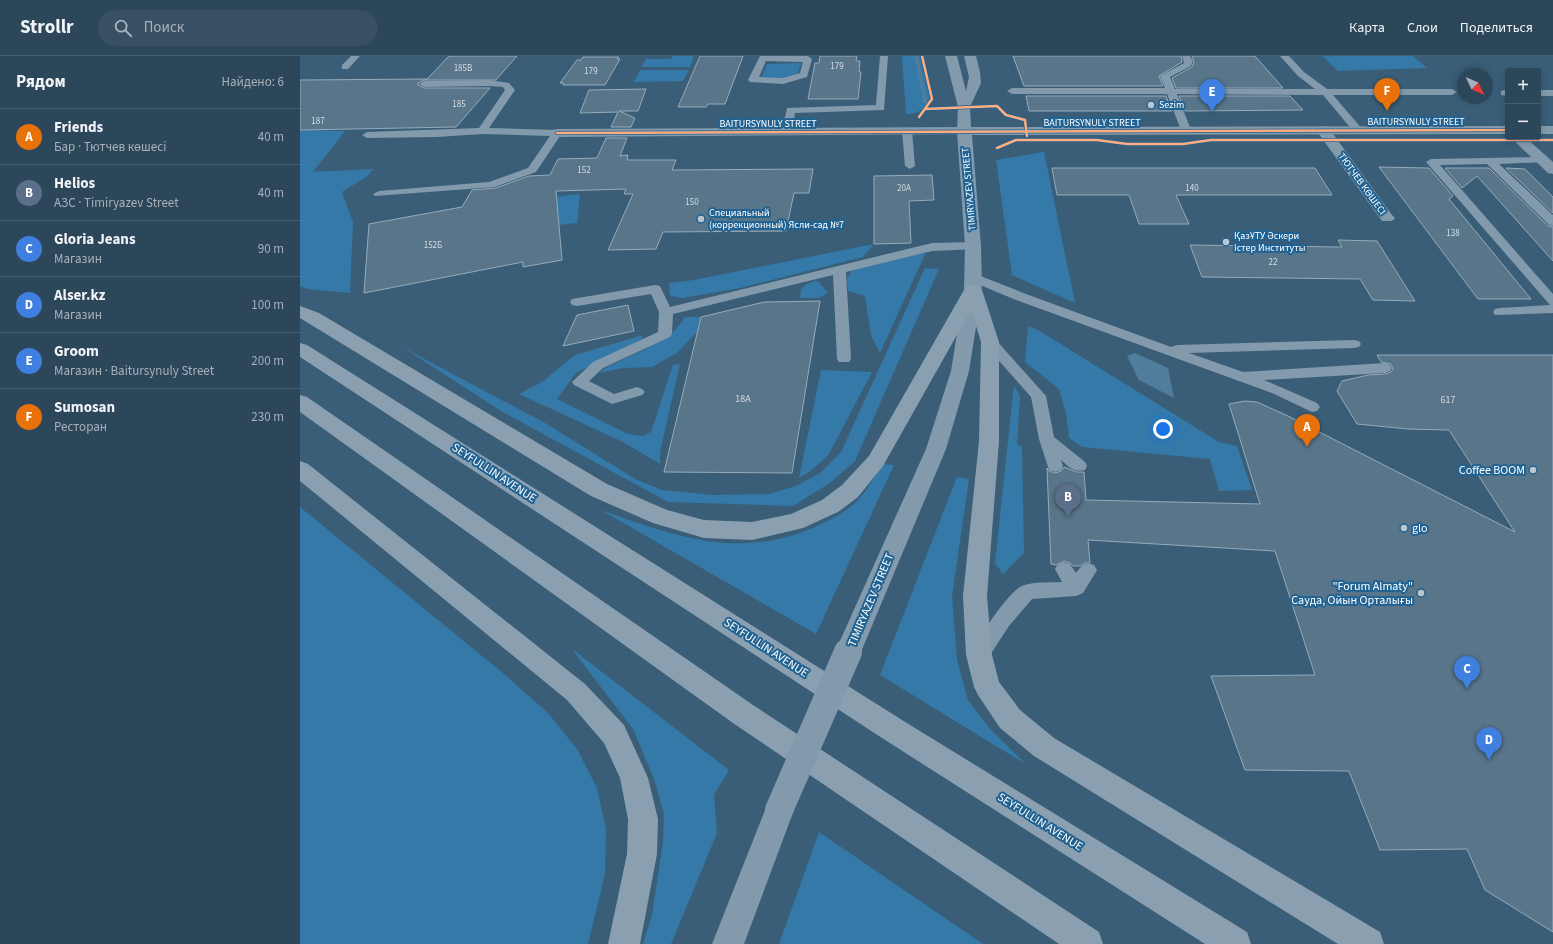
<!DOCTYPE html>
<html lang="ru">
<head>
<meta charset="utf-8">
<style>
	body { margin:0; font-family:"Source Sans 3",sans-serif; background:#385063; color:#f1f3f6 }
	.controls { position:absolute; right:12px; top:12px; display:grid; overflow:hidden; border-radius:4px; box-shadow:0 2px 6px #0003 }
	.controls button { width:36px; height:36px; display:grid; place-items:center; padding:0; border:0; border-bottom:1px solid #485e70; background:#2c465a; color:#f1f3f6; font:20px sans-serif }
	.compass { position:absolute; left:1157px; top:12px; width:36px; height:36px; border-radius:50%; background:#2c465a; box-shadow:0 2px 6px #0003; rotate:134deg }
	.you { position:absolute; left:863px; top:373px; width:14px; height:14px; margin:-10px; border:3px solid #fff; border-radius:50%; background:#1a73e8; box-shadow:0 0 0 6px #1a73e833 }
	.badge { display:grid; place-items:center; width:26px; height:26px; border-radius:50%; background:#bac7d0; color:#fff; font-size:13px; font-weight:700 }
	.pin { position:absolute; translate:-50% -33px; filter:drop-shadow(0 1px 2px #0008) }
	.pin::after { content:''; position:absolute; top:21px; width:14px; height:12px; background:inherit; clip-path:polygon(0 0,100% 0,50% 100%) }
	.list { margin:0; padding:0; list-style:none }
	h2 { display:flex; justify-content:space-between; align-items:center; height:52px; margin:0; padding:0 16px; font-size:17px }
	h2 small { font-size:13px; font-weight:400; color:#a6b1bb }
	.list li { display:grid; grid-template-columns:26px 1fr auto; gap:12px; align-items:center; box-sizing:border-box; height:56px; padding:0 16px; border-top:1px solid #485e70 }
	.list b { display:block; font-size:15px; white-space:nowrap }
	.list p { margin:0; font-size:13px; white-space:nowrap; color:#a6b1bb }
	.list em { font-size:13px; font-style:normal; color:#a6b1bb }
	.icon { flex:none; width:22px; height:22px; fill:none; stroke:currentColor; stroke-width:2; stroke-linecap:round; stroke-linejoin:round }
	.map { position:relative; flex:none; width:1253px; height:888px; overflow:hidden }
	header { display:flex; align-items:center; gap:24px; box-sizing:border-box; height:56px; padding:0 20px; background:#2c465a; border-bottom:1px solid #485e70 }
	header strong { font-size:19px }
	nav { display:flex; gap:22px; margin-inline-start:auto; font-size:14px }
	.search { width:280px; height:36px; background:#385063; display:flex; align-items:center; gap:10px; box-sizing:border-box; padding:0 14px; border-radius:22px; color:#a6b1bb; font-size:15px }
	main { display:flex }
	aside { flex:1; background:#2c465a }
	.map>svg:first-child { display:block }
	.green { fill:#3479a8 }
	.water { fill:#517d9d }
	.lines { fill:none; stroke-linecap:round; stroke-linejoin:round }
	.stream { fill:#517d9d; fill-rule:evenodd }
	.building { fill:#587589; stroke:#96abb9 }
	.service { fill:#829aab; fill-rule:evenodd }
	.minor { fill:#829aab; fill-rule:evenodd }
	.tertiary { fill:#829aab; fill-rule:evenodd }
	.secondary { fill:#8aa0b0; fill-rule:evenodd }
	.tertiary-bridge { stroke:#829aab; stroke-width:28 }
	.cycleway-casing { stroke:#206292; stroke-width:4 }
	.cycleway { stroke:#ffac80; stroke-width:2.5 }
	.poi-dot { fill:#bac7d0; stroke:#206292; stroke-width:1.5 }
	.labels { text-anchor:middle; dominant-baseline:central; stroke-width:4; stroke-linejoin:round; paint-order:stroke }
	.far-number-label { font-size:9px; fill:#d5dce2 }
	.far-poi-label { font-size:10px; fill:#fff; stroke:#206292; text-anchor:start }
	.far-street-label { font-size:10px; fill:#fff; stroke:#206292 }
	.number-label { font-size:10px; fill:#d5dce2 }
	.poi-label { font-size:12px; fill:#fff; stroke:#206292; text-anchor:end }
	.street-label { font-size:12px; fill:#fff; stroke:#206292 }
</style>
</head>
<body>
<header>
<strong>Strollr</strong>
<div class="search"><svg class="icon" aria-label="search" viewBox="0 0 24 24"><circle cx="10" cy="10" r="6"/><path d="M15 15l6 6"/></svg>Поиск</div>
<nav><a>Карта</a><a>Слои</a><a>Поделиться</a></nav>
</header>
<main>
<aside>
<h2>Рядом<small>Найдено: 6</small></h2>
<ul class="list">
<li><span class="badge" style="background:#e8710a">A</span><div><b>Friends</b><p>Бар · Тютчев көшесі</p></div><em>40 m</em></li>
<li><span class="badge" style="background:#5c6f8a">B</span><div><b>Helios</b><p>АЗС · Timiryazev Street</p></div><em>40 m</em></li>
<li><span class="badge" style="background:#3f7fe0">C</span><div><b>Gloria Jeans</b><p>Магазин</p></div><em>90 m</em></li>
<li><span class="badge" style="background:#3f7fe0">D</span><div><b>Alser.kz</b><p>Магазин</p></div><em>100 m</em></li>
<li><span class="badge" style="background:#3f7fe0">E</span><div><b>Groom</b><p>Магазин · Baitursynuly Street</p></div><em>200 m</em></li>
<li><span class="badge" style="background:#e8710a">F</span><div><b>Sumosan</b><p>Ресторан</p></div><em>230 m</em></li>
</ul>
</aside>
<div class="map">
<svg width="1253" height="888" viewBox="0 0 1253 888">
	<rect width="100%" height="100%" fill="#3a5e78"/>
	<path class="green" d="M372,0h22l-4,11h-49l5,-8h25z
		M602,0h20l10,43c-8,10 -13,15 -26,15z
		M1023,0h90l14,12 -89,3z
		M502,7l-5,11 -18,5 -18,-1 6,-14z
		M340,14h49l-6,11 -49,1z
		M0,74l45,1 -32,41 61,-3 -8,8 -24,15 11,30 -3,71 -43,-4 -7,-3z
		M744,96l31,151 -63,-28 -16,-115z
		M280,138l-3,29 -37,4 5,-29z
		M574,188l-11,13 -123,31 -57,10 -13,-2 -1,-13 25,-3z
		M626,196l-46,101 -9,-18 -6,-39 -17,-5 -1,-12 5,-9z
		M625,212l14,1 -84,192 -25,22 -37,23 -125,-4 -167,-91 -99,-64 143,76 92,57 25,10 51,5 56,-1 27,-8 24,-13 21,-21z
		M515,225l4,1 9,11 -10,5h-18l1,-9 6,-5z
		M384,261h17l-3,14 -21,22 -25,14 -29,1 -24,5 6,-5c20,-10 73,-30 79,-51z
		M728,270l10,4 181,112 18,4 15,44 -33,1 -9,-32 -128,-12 -13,-9 -3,-25 -7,-24 -34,-27z
		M343,279l-1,4 -66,34 -19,26 71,35 15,2 8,-4 22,-67 7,-1 -20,88v12l-37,-22 -104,-48 23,-12 33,-27z
		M521,314l51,2 -44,84 -19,16 -10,6z
		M714,329l6,11 -3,48 5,3 2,106 -21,21 -8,-11z
		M583,408l11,1 -78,169 -215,-124c73,26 135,50 212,18 15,-7 34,-16 46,-29 9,-10 16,-24 24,-35z
		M657,421l12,2 -17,117 5,64 11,40 22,29 37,36 -147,-90z
		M0,451l204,167 44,39 29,36 20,39 9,41 -1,45 -17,70h-288z
		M271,592l158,122 -15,25 3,38 -46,111h-28l9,-29 11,-73 1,-28 -10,-35 -21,-50z
		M519,776l164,112h-204z"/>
	<path class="water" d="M835,297l33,15 6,30 -35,-18 -12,-24z"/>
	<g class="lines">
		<path class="stream" d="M614,0h4l10,49 -4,-1z"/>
	</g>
	<path class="building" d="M149,0h68l-21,24h-72l-6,3v2l6,3h66l-34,39 -156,3v-50l127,-1z
		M400,0h43l-18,48h-17l-2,3h-28z
		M520,0h37l-1,5h4l-1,11h2l-3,27h-50l7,-36h4z
		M713,0h168l1,6 -23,14 4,10h-139z
		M892,0h63l28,32h-107l-4,-10 20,-11 2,-5z
		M283,1h36l-2,2h3l-15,26h-42l1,-2h-4l17,-23h4z
		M346,33l-8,22h-19l16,7 -4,9h-20l7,-15 -38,1 9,-23z
		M726,40h140l6,15h-143z
		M879,40h111l13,14 -118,1z
		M306,82h21l-7,18 8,-1 -1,5h49l-4,10 141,-1 -4,24h-15l-8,38 -123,1 -7,17 -48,1 25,-56h-9l2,-5 -70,2 6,69 -39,7v-5l-159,31 5,-69 93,-17 10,-17 24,-2 33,-12 21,-1 8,-16 39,-1z
		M1079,111l50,1 24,28 -4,3 82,100h-53z
		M752,112h263l17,27h-156l13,29h-50l-10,-29h-72z
		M1145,112h44l59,58 5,1v34l-76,-85 -15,12z
		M1206,112l19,1 28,28v16z
		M632,119l2,25 -25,1 2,42 -37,1v-68z
		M1038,184l39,1 38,60 -42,-1 -13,-21 -158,-2 -12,-32 152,2z
		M520,245l-28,172 -128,-1 37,-155 63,-15z
		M328,249l6,26 -71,15 14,-31z
		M1077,299h176v577l-68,-42 -18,-41 -87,1 -31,-79 -104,-1 -34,-94 104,-1 -40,-124 -187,-11 2,23h-5l-5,3h-7l-3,-3 -6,-2 -8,4 -5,-1 -4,-96 2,3 6,2 6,-2 3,-4 13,5h7l2,28 174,4 -31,-100 16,-3 12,1 31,14 227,116 -66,-102 -41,-1 -51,-5 -20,-33 5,-10 26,-6 17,-1 6,-2 2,-3 -2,-5 -10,-2z"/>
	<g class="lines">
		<path class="service" d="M51,0h9l-12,13h-6v-4z
			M460,0h48l4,3 -5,18 -24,7 -33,-2 -2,-2zM466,5l37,1 -3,11 -17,5 -24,-1z
			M580,0h8l-4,54 -89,3 -3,19 -1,2h-8l-1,-2 5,-24 89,-3z
			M882,0h8l3,5 -2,5 -21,11 5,12h140l-17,-13 -18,-20h9l15,16 23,17h125l5,3 -5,3h-119l30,35 -5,3 -4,-1 -31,-37 -146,-1 14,36 -5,3 -5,-3 -14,-36h-155l-5,-3 5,-3h153l-5,-12 24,-13z
			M189,24l20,3 6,7 -26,38 68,2 5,3 -26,39 -41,15 -120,9 -2,-2 6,-3 110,-9 39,-14 22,-32 -68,-2 -45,3 -70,1 -5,-3 5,-3 112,-4 26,-38 -2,-3 -14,-1 -65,1 -5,-3 5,-3z
			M1204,34h4v6l-7,-1v-4z
			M1238,34h15v6h-15z
			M607,72l5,3 3,35 -5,3 -5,-3 -3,-35z
			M1241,101l5,3 -1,2 -46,2 54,51v11l-4,-1 -62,-61 -47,1 113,129v19l-58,2 -2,-3 2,-3 5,-1 50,-3 -124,-143 5,-3z
			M673,186l6,4 -2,3 -45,2 -86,21 5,87 -2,3h-10l-2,-3 -4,-84 -160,39 -1,20 -2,3 -67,31 -14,13 25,13 23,-7 5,2 3,3 -3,3 -30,9 -38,-19 -2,-3 21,-20 65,-30 1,-20 -8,-18 -74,12 -5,-1 -2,-3 2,-3 83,-14 5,1 10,21 262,-64z
			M673,217l53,21 145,53 6,-2 177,-5 5,1 2,3 -2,3 -5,1 -165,5 54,19 142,-9 5,2 2,3 -2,3 -5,2 -121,7 53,23 3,4 -3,4 -5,1 -40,-19 -256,-93 -48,-20 -1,-3z
			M690,282l5,1 51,57 8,41 31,25 2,4 -2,4c-11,3 -16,-3 -24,-10l2,6 -2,4 -6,2 -6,-2 -10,-31 -8,-42 -46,-52 -2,-3 2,-3z
			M764,506l6,2 6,9c6,-8 9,-11 18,-8l3,5 -14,23 -7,3 -44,3 -23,27 -23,35 -7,3 -7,-3 -3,-6 3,-6c9,-14 36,-57 50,-63 11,-5 28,-3 40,-4l-7,-13 3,-5z"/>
		<path class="minor" d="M1023,70l5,1 64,88 3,3 -3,3h-10l-66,-91 2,-3z
			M664,71l5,1 2,3 -2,3 -412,3 -5,-1 -2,-3 2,-3 5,-1z
			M1210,81h15l28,25v12l-5,-1z"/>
		<path class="tertiary" d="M645,0h12l9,35 3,-14 -5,-21h12l4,16 1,11 -11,24 1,20 537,-1v8l-536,1 9,111 1,44 -13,81 -23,78 -85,203 -4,8 -9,3 -9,-3 -4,-8 91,-203 25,-78 13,-81 1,-44 -8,-115 1,-24z
			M1238,70h15v8h-15z
			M479,739l10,5 5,10 -50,134h-32l57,-144z"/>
		<path class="secondary" d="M673,229l6,1 3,4 17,52v99l-12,155 5,59 7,27 21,28 34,28 326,194 4,12h-46l-304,-188 -34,-28 -22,-33 -4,-8 -8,-32 -3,-59 16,-155 2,-99 -10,-32 -88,156 -25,31 -20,15 -35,16 -51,12 -48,-2 -51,-15 -62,-27 -291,-178v-12l19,7 288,171 60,26 37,10 48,2 39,-8 31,-14 20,-15 27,-29 95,-166 3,-4z
			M0,287l7,2 595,375 345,212 4,12h-46l-323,-206 -582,-381z
			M0,339l7,2 446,308 346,227 4,12h-44l-326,-221 -433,-311z
			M0,405l8,3 277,220 39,41 24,53 10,41 -1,35 -17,90h-32l19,-90 1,-35 -8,-41 -16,-35 -37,-43 -267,-219z"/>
		<path class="tertiary-bridge" d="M479,754l69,-158"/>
		<defs>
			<path id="cycleway" d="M625,53l72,-3 9,9 19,5 2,16
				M619,61l13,-18 -10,-43
				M257,77l951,-3
				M697,92l19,-8h81l30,4h56l28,-4h342"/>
		</defs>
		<use href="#cycleway" class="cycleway-casing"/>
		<use href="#cycleway" class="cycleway"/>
	</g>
	<g class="poi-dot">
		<circle cx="851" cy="49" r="4"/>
		<circle cx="401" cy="163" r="4"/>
		<circle cx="926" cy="186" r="4"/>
		<circle cx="1233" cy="414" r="4"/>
		<circle cx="1104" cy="472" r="4"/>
		<circle cx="1121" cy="537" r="4"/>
	</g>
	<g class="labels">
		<g class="far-number-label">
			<text x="537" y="10">179</text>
			<text x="163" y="12">185В</text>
			<text x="291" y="15">179</text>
			<text x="159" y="48">185</text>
			<text x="18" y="65">187</text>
			<text x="284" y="114">152</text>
			<text x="604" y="132">20А</text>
			<text x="892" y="132">140</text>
			<text x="392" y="146">150</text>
			<text x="1153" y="177">138</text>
			<text x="133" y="189">152Б</text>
			<text x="973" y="206">22</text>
		</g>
		<g class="far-poi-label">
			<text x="859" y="49">Sezim</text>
			<text x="409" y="157">Специальный<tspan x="409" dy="12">(коррекционный) Ясли-сад №7</tspan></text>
			<text x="934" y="180">ҚазҰТУ Әскери<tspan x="934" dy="12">Істер Институты</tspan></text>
		</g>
		<g class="far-street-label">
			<text x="1116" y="66">BAITURSYNULY STREET</text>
			<text x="792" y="67">BAITURSYNULY STREET</text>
			<text x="468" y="68">BAITURSYNULY STREET</text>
			<text transform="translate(1062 128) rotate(54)">ТЮТЧЕВ КӨШЕСІ</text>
			<text transform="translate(669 133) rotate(-95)">TIMIRYAZEV STREET</text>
		</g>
		<g class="number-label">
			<text x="443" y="343">18А</text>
			<text x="1148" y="344">617</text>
		</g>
		<g class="poi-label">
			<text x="1225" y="414">Coffee BOOM</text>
			<text x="1112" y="472" text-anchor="start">glo</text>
			<text x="1113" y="530">"Forum Almaty"<tspan x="1113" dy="14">Сауда, Ойын Орталығы</tspan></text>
		</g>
		<g class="street-label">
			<text transform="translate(194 417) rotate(33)">SEYFULLIN AVENUE</text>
			<text transform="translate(571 544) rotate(-67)">TIMIRYAZEV STREET</text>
			<text transform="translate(466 592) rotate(33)">SEYFULLIN AVENUE</text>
			<text transform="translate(740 766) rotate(32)">SEYFULLIN AVENUE</text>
		</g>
	</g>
</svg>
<div class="controls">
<button>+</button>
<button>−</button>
</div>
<svg class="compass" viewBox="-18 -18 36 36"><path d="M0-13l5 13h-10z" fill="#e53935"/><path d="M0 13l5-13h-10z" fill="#a6b1bb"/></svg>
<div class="you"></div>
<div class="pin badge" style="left:1007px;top:391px;background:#e8710a">A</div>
<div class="pin badge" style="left:768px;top:461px;background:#5c6f8a">B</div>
<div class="pin badge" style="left:1167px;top:633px;background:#3f7fe0">C</div>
<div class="pin badge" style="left:1189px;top:704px;background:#3f7fe0">D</div>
<div class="pin badge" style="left:912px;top:56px;background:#3f7fe0">E</div>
<div class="pin badge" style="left:1087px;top:55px;background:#e8710a">F</div>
</div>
</main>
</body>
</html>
